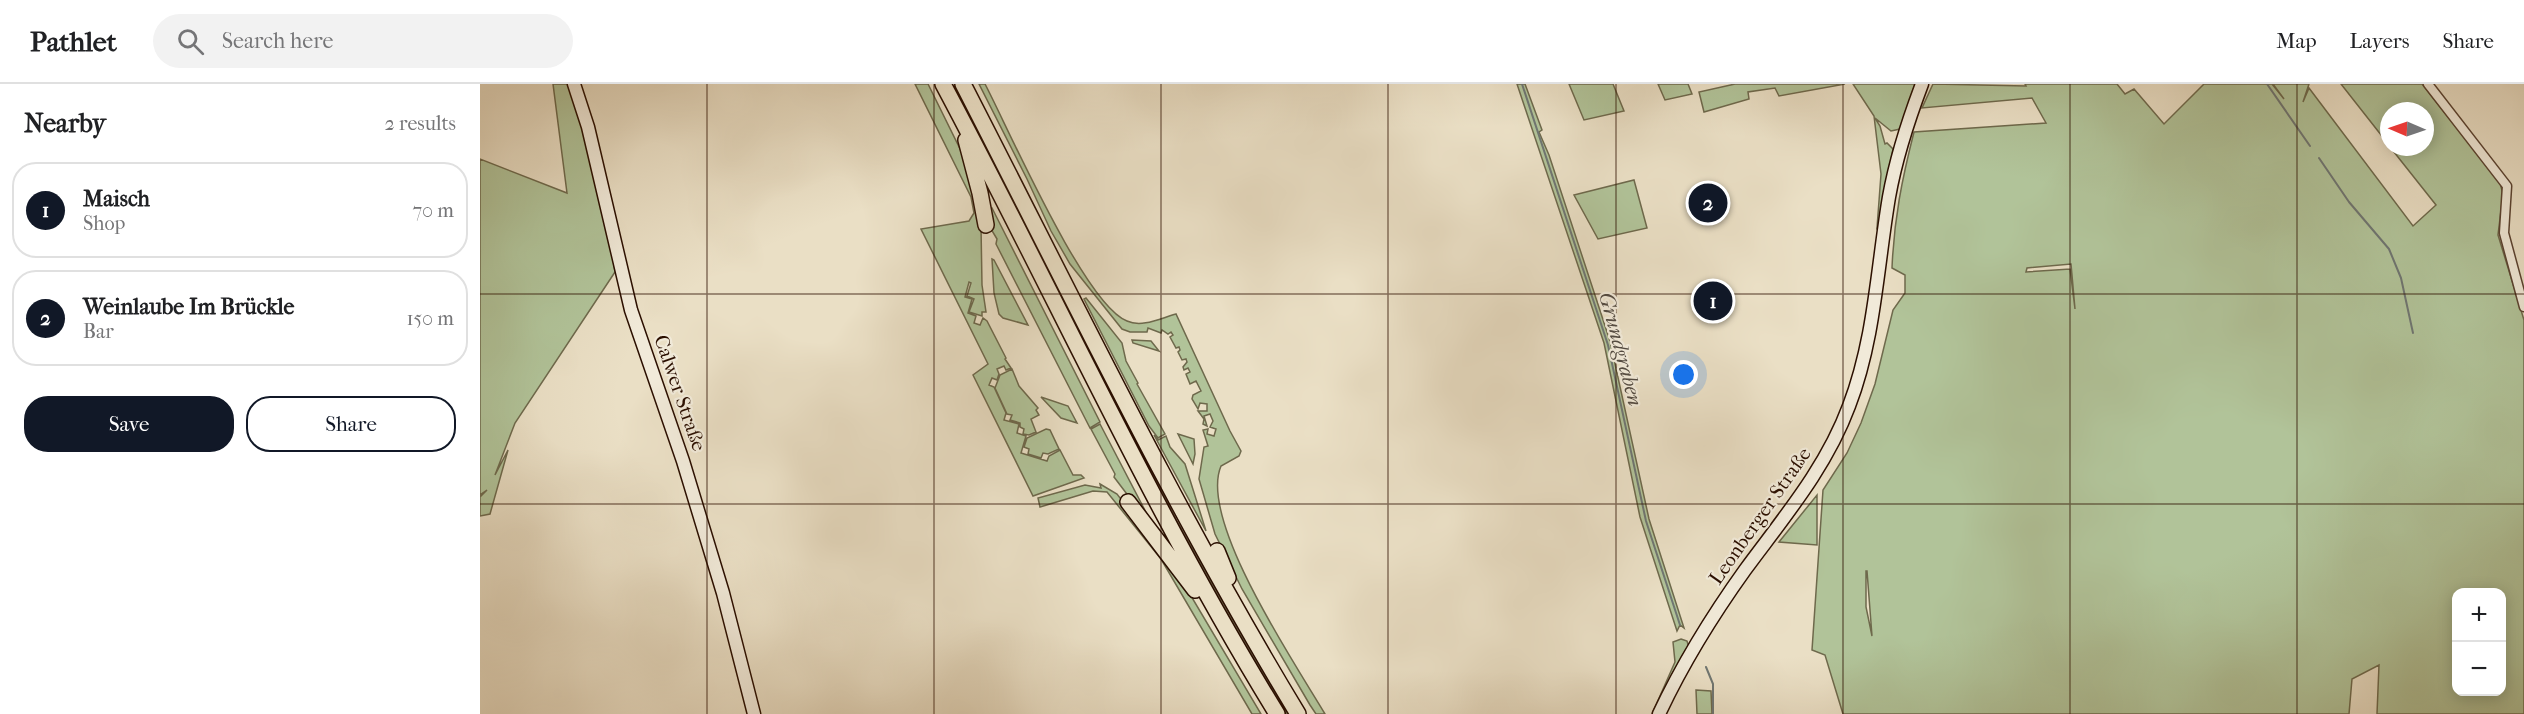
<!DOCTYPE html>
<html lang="en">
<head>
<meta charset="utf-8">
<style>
	body { margin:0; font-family:"IM FELL French Canon",serif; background:#f2f2f2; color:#202124 }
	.controls { position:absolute; right:18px; bottom:18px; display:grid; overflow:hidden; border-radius:12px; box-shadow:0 3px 15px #0003 }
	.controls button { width:54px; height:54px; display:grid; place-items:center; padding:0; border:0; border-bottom:2px solid #e0e0e0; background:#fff; color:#202124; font:30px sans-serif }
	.compass { position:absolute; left:1900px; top:18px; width:54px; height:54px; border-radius:50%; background:#fff; box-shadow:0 3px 15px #0003; rotate:272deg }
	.you { position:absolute; left:1204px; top:291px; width:21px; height:21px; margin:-15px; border:4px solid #fff; border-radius:50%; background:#1a73e8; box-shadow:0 0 0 9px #1a73e833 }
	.badge { display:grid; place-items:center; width:39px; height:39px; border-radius:50%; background:#111827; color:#fff; font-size:20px; font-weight:700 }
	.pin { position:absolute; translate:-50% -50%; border:3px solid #fff; box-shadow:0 2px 6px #0006 }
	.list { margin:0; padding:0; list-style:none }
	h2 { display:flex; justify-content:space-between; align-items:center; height:78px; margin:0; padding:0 24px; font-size:26px }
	h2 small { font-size:20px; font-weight:400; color:#757577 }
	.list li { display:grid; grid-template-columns:39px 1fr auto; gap:18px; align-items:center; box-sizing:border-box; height:96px; margin:0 12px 12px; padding:0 12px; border:2px solid #e0e0e0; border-radius:24px }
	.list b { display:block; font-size:22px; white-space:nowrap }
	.list p { margin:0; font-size:20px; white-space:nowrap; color:#757577 }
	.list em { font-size:20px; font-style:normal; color:#757577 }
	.actions { display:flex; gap:12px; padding:18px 24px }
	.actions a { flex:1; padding:14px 0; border:2px solid #111827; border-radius:24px; text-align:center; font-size:21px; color:#111827 }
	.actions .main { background:#111827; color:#fff }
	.icon { flex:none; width:33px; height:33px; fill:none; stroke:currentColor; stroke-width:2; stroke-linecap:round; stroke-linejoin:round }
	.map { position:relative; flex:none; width:2044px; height:630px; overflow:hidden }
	header { display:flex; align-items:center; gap:36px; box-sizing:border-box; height:84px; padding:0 30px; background:#fff; border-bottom:2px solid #e0e0e0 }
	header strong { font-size:28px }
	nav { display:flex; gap:33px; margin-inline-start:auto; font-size:21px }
	.search { width:420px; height:54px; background:#f2f2f2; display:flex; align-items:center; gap:15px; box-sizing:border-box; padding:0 21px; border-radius:33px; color:#757577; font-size:22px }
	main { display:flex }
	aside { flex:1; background:#fff }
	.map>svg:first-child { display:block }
	.green { fill:#b1c399; stroke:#6e694c; stroke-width:1.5; fill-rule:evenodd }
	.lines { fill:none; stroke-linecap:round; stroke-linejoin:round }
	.stream { stroke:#6f7672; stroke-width:2 }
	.street-casing { stroke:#5b4331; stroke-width:11 }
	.secondary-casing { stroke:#2b0f00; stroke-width:15 }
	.highway-casing { stroke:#2b0f00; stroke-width:18 }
	.street { stroke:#f1ead9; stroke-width:8 }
	.secondary { stroke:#f1ead9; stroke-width:12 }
	.highway { stroke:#eadfc5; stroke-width:15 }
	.grid { fill:none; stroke:#2b0f00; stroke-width:1.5; stroke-opacity:0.55 }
	.labels { text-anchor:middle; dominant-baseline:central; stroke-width:4.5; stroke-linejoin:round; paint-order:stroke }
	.street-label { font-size:20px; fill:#2b0f00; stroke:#f1ead9 }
	.water-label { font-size:21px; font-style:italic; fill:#534b42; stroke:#f1ead9 }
</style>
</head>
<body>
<header>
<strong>Pathlet</strong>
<div class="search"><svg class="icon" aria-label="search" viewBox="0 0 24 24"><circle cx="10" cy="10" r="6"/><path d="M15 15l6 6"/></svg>Search here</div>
<nav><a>Map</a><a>Layers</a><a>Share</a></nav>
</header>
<main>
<aside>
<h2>Nearby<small>2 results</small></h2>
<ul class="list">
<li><span class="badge">1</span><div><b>Maisch</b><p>Shop</p></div><em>70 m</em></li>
<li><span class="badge">2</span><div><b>Weinlaube Im Brückle</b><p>Bar</p></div><em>150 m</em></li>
</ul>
<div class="actions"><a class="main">Save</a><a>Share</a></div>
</aside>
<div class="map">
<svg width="2044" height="630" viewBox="0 0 2044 630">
	<rect width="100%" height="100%" fill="#eadfc5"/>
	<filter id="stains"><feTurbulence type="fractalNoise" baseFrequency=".00333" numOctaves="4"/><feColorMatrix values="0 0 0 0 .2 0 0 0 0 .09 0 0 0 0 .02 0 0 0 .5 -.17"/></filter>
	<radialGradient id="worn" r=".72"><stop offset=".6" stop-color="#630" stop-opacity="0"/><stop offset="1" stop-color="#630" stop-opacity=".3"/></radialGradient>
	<path class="green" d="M73,0h21l32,124 9,64 -100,151 -20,52 13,-25 -18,64 -10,2v-19l7,-7 -7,5v-336l87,34z
		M435,0h13l38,77 15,65 1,59 4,27h-4v4l-13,-4 5,-13 -7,-3 4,-13 -2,-1 -4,15 7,2 -4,14 8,3 -2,7 6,2 3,-7 4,3 19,37 -1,1 6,9 -5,2 -2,-4 -7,3 2,5 -2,6 -5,-2 -3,7 5,2 12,26 -2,7 15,4 -2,9 9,3 -5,17 26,8 2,-5 11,-6 13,25h8l3,3 -51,18 -60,-121 15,-11 -67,-135 48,-8 5,-8 -3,-16z
		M472,0l225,437 78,139 33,54h-2c-123,-204 -226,-418 -334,-630z
		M499,0h6c24,46 100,221 142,237 15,7 34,-3 49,-7l54,117 11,20 -2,5 -18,10c-23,54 75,199 104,248h-9l-6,-9 -68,-116 -27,-55 -16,-55 5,-32 4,-1 -5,-16 5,-1 -1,5 7,2 2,-7 -6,-2 3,-6 -3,-7 -6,2 3,10 -4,-2 1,-5 -6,-8h9v-7l-7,-1 -2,6 -6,-10 1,-4 8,-4 -5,-10 -6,3 -4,-10 4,-2 -2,-4 -4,2 -1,-3 4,-5 -1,-3 -4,1 -4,-8 2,-2 -1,-3 -3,1 -6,-11 3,-2 -2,-3 -3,2 -6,-4 -1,3 -13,-5 -1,4h-17l-8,-3 -52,-65 -19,-33 -24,-52z
		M1037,0h8l17,46 -3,2 10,23 61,186 39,178 35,109 -4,-3 -3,6 -37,-114 -36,-174z
		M1089,0h44l11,27 -40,9z
		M1178,0h30l4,10 -27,6z
		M1255,0h110l-66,12 -4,-8 -27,4 1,7 -45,13 -5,-20z
		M1373,0h62l-15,45 -9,2 -16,-13 5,8 5,18 2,-1 6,6 -13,76 -3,3 4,-54 -7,-58z
		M1453,0l93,2 -1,-2h92l8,10 9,-5 30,35 40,-40h68l12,15 -11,-15h36l-6,18 6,-14 104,138 23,-21 -46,-58h35v-36h-36v34l-48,-61h81l78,99 3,11 -5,41 26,85v394h-147l2,-49 -27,14 -3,35h-506l-18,-59 -13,-5 11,-160 24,-37 14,-30 14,-39 18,-74 12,-17v-18l-13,-7c2,-49 10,-89 22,-136l132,-9 -14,-25 -110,10zM1591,180l4,45 -5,-40 -44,3 1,-4zM1386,487h1l5,65 -6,-29zM1976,508h46v100h-46z
		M1154,96l13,48 -49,11 -24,-44z
		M512,124l108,214 -10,6 -94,-184 1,-5 -6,-10 -1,-20z
		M512,175l2,1 34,65 -25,-7 -4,-4 -5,-21z
		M606,214l36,45 4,18 12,22 -1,1 28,50 -7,4 -9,-12 -65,-127z
		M652,256l19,1 8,10 -26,-8z
		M532,285l7,17 19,22 -2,2 3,5 -8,4 5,13 -7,3 -6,-1 1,-5 -4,-2v-4l-10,-3 2,-5 -5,-1 -12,-26 5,-13z
		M561,313l27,9 9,17 -16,-5z
		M620,340l50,96 -11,-10 -25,-33 1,-3 -24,-45z
		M566,345l4,1 9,19 -11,5 -5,-1 -2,5 -13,-4 1,-5 -5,-2 3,-9z
		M698,350l16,5 1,15 -2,10z
		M674,351l4,5 8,-4 4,11 15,17 21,67z
		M620,400l17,10 61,80 83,140h-9l-91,-155 -54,-67 -14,-1 -53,16 -2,-9 47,-13 16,3z
		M1337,411v50l-38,-3z
		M1201,555l6,2 2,7 -33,66h-4l23,-52 -2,-20z
		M1216,606l15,1 1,23h-15z"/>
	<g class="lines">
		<path class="stream" d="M1042,0l86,261 38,176 34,104
			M1787,0l43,62
			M1839,74l30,44 40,47 12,29 12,55
			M1226,583l7,17v30"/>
		<defs>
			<path id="street" d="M1948,0l79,102 -3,47 20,74"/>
			<path id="secondary" d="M94,0l14,43 43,183 52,151 40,132 31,121
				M1179,630c24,-51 53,-98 86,-144 39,-53 81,-102 104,-164 26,-68 28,-138 40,-209 7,-39 19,-76 33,-113"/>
			<path id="highway" d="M463,0c112,210 209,427 334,630
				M483,0c109,212 212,427 335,630
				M486,56l14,53 6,32
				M648,418l67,88
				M737,467l11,27"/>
		</defs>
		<use href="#street" class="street-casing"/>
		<use href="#secondary" class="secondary-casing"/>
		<use href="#highway" class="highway-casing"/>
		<use href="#street" class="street"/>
		<use href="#secondary" class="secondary"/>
		<use href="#highway" class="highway"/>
	</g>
	<path class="grid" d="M227,0v630M454,0v630M681,0v630M908,0v630M1136,0v630M1363,0v630M1590,0v630M1817,0v630M0,210h2044M0,420h2044"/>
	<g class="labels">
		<g class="street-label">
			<text transform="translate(200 309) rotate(71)">Calwer Straße</text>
			<text transform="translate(1280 432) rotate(-55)">Leonberger Straße</text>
		</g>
		<g class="water-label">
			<text transform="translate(1141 265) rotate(75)">Grundgraben</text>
		</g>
	</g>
	<rect width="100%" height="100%" filter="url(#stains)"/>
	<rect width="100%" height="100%" fill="url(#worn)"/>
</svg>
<div class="controls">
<button>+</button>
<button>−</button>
</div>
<svg class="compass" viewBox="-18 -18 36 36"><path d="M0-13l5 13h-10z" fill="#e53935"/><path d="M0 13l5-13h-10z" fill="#757577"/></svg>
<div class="you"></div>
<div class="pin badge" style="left:1233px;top:217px">1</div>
<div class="pin badge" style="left:1228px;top:119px">2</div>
</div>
</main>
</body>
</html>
